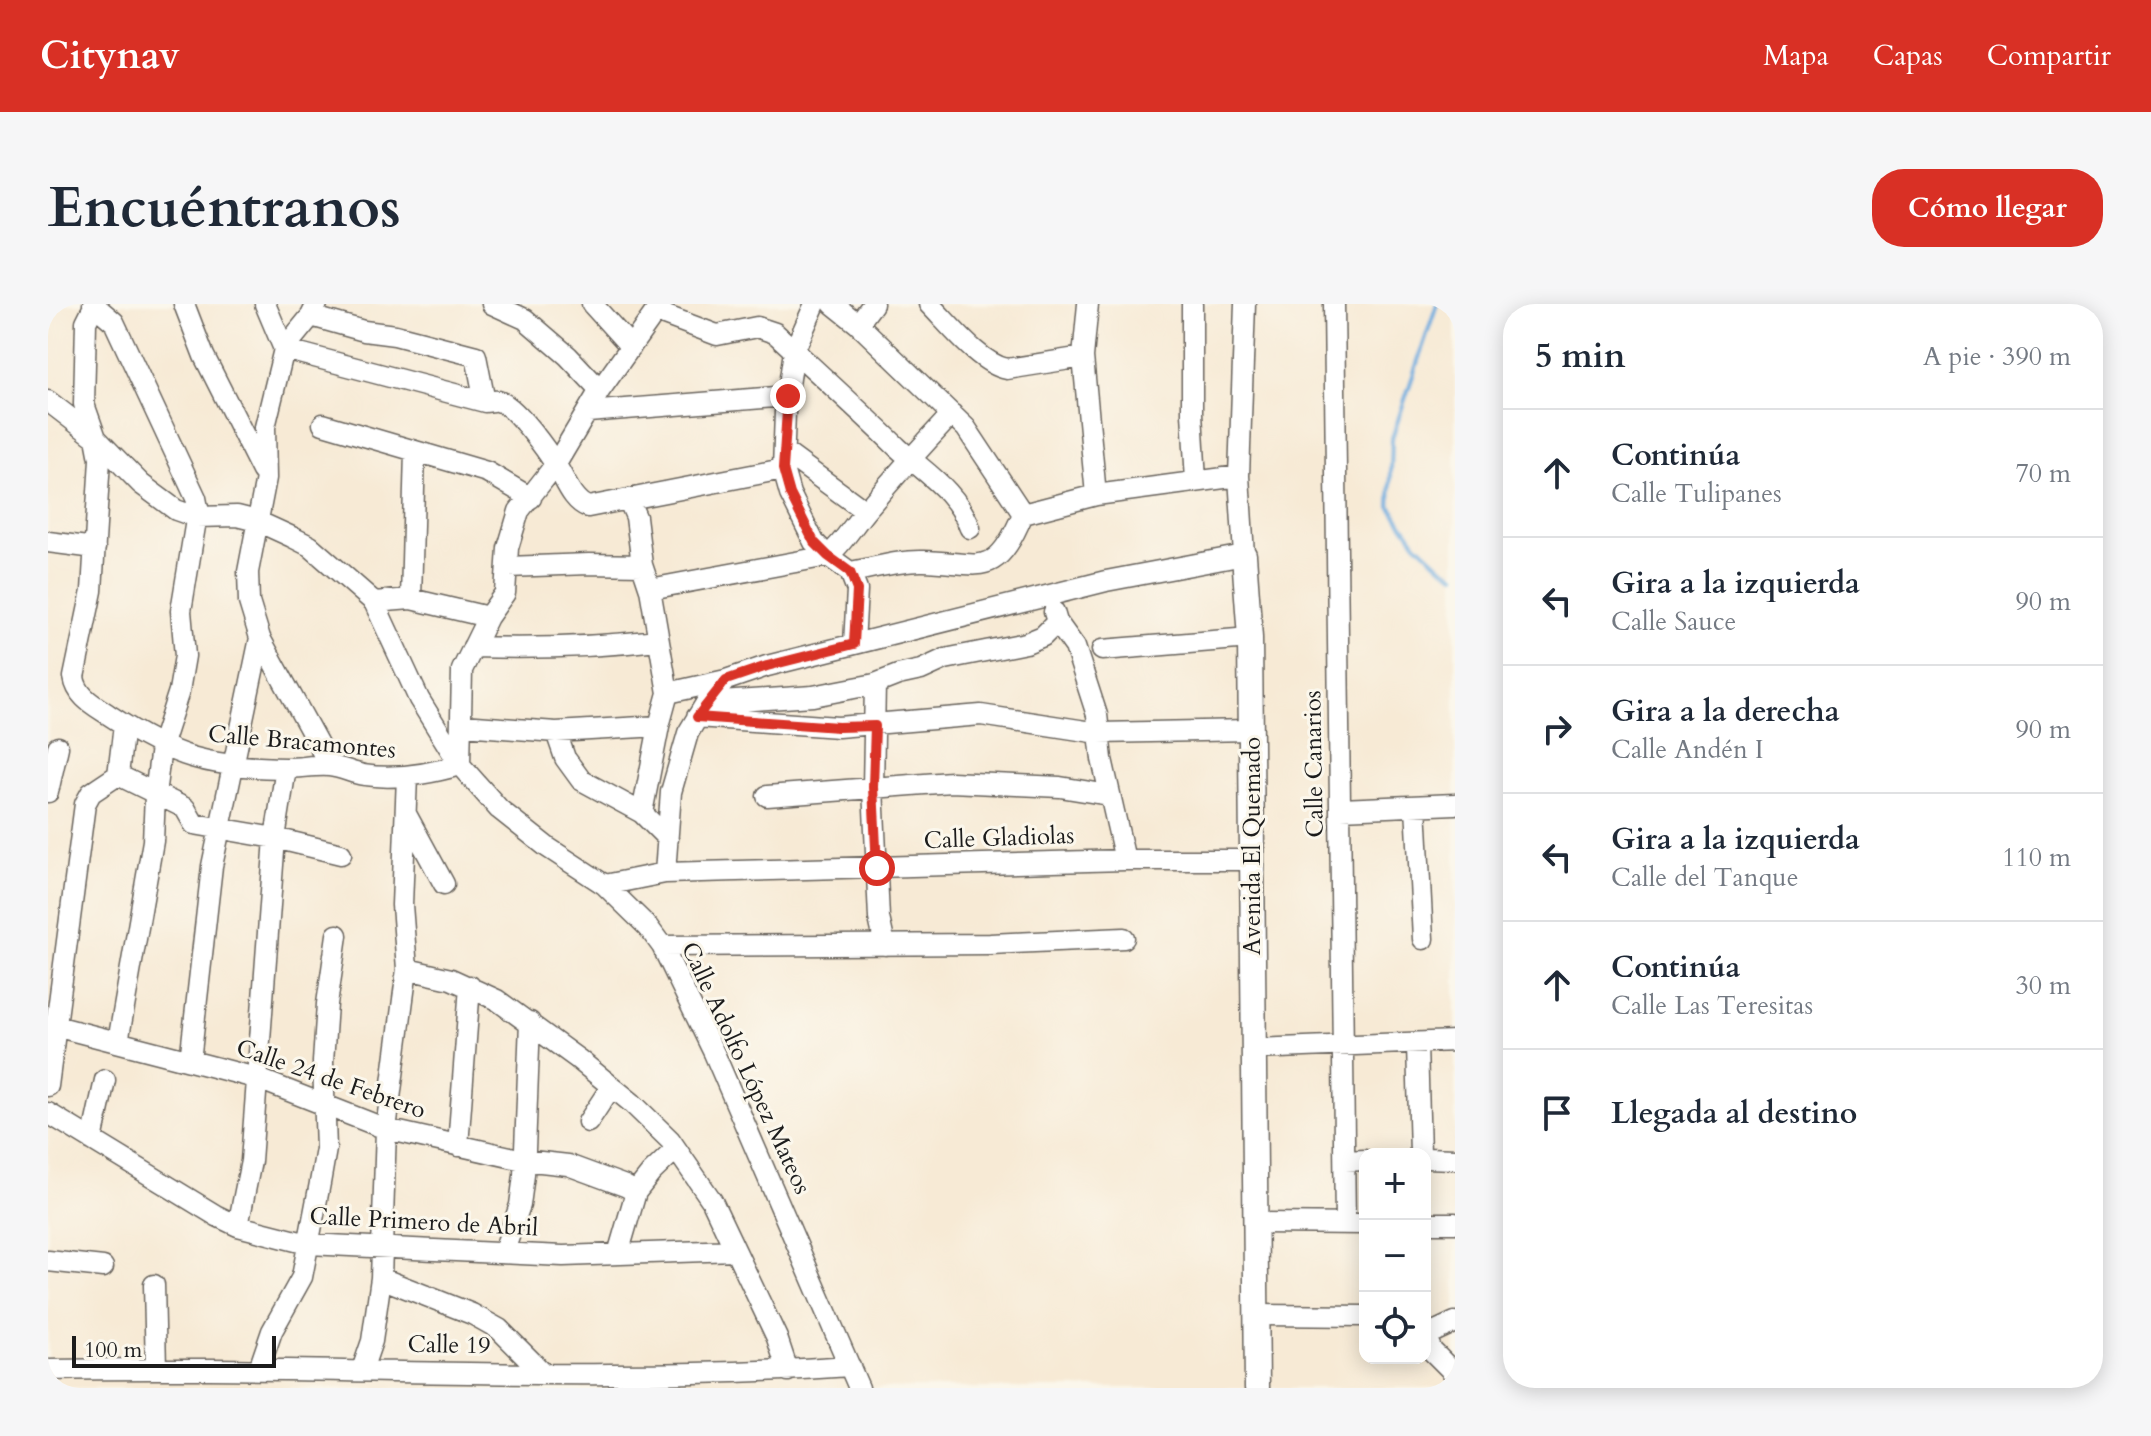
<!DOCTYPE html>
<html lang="es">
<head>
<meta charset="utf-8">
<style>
	body { margin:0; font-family:Cardo,serif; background:#f6f6f7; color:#1f2937 }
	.controls { position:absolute; right:24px; bottom:24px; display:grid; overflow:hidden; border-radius:16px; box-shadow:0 4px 20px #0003 }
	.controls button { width:72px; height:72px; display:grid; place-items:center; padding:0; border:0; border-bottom:2px solid #e0e1e3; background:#fff; color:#1f2937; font:40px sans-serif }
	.scale { position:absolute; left:24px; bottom:20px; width:204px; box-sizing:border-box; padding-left:8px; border:4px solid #1c1c1c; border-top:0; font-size:22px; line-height:28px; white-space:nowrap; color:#1c1c1c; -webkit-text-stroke:6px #fbf7ec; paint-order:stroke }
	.stop { position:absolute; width:24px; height:24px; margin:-18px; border:6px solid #d93025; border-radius:50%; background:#fff }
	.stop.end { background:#d93025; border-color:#fff; box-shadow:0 2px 8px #0008 }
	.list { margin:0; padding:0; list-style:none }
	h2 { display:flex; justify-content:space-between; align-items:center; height:104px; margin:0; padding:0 32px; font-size:34px }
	h2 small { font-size:26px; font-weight:400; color:#747a83 }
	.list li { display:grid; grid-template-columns:52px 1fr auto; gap:24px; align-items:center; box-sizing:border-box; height:128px; padding:0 32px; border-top:2px solid #e0e1e3 }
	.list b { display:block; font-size:30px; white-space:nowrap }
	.list p { margin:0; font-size:26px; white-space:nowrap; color:#747a83 }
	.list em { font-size:26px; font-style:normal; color:#747a83 }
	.icon { flex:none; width:44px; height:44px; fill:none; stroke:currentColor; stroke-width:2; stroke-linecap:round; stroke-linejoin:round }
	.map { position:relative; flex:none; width:1407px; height:1084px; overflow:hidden; border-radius:32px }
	header { display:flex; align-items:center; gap:48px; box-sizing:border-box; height:112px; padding:0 40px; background:#d93025; color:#fff }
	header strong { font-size:38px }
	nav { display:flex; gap:44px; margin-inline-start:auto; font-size:28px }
	.intro { display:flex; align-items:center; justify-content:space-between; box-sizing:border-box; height:192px; padding:0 48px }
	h1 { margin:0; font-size:56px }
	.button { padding:20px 36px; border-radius:32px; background:#d93025; color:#fff; font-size:28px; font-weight:700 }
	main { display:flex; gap:48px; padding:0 48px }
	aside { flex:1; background:#fff; border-radius:32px; box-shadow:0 4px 20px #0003 }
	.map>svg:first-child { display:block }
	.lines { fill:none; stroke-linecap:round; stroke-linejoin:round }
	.stream { stroke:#6caade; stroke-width:4 }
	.minor-casing { stroke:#69645d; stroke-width:23 }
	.major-casing { stroke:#69645d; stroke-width:27 }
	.minor { stroke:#fff; stroke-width:20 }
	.major { stroke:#fff; stroke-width:24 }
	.route { stroke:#d93025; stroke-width:10 }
	.labels { text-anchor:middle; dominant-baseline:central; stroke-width:6; stroke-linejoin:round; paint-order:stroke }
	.street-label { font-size:24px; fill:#1c1c1c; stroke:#fbf7ec }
</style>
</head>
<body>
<header>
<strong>Citynav</strong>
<nav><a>Mapa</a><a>Capas</a><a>Compartir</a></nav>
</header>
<div class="intro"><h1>Encuéntranos</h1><a class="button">Cómo llegar</a></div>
<main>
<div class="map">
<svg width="1407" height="1084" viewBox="0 0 1407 1084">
	<rect width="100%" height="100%" fill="#fbf7ec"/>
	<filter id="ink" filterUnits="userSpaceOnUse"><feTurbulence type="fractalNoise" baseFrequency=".0125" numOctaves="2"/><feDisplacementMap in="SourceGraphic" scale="16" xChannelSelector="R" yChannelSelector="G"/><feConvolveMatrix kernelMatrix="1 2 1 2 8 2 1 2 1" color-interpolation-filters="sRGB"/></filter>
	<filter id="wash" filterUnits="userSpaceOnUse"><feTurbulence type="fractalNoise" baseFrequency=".006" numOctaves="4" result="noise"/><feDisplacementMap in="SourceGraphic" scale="32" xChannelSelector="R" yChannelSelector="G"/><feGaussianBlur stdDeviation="1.8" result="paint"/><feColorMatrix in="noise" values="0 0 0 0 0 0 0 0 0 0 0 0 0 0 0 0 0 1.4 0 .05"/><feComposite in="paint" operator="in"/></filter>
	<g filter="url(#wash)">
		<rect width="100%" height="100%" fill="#f7ead5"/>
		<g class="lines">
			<path class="stream" d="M1389,0l-45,134 -2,68 26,37 27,25 12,7"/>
		</g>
	</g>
	<g filter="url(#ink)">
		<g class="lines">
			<defs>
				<path id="minor" d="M45,0l21,18 82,176 2,10 -17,103 4,45 -6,35 -18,56 -6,48 -2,46 -35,201
					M47,0l-9,18 -2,82 12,34 4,21 -8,132 -18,86c3,20 20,28 35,38 65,43 99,52 177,53 14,0 29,-3 43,-2 12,1 23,7 35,9 33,5 65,-1 96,-10
					M136,0l20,52 58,115
					M217,0l19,45 201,53c4,0 9,-2 13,-1 17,4 50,51 59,66 9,14 15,34 31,40l195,-38
					M269,0l-6,12 -27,33 -19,78 1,51 -18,94 1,30 11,36 70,128
					M444,0l33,15 43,37 32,34
					M544,0l39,43
					M767,0l-21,47 -9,61 -2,57 7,25 24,48 14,14 22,16c24,-4 50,-12 74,-11 59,2 71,19 99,-47l73,-19 143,-19
					M785,0l25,20 108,104 57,86
					M881,0c20,20 51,60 78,65l76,-12
					M1040,0l-5,53 13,138
					M1144,0v109l4,68
					M1286,0l11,920
					M608,8l61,23 40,-8 18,6c41,38 82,75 122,114 28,26 59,43 73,81
					M263,12l53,15 31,4 81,21 9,46
					M810,20l15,-20
					M0,97l48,37 45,46 35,26 20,7 41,-1 20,5 35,16 18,9 64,56 45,97 41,66 39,44 48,38 58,38 43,42 14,19 52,107 145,335
					M540,108l200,-16
					M275,120l164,48 44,26
					M738,149l79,58
					M581,197l7,16 6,48 8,24 18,104 -9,33 -17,87
					M0,238l47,6
					M459,263l82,-3 53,1
					M802,268l7,18 -3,54
					M602,285l178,-33c16,-14 26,-32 40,-48 27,-32 55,-63 84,-94
					M363,295l4,-148
					M326,298l37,-3 77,18
					M1006,308l3,10 18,25 22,68 5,44 23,101
					M425,343c62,2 123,0 185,-7
					M1054,346l148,-12
					M827,380l-2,103 6,131 6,27
					M620,389l58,-13
					M658,399l107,-7 62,-12 23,-9 23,-5 24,-11 81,-16 17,-7 14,-14
					M649,413l141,10 143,-12 118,18 152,-3
					M415,421l93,7 103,-6
					M508,428l9,26 16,22 61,33 26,26
					M412,461l2,-95 26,-53 17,-24 3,-45 11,-37 37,-47 44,-74 61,-86
					M70,471l67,33 9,16 81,14 66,16
					M70,471l6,-50
					M0,488l10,-45
					M719,492l184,-14 109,5 49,8
					M1368,502l7,133
					M1293,505l114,-5
					M358,510l38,70
					M617,569l6,-81 17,-59 18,-30 20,-23 41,-14 339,-85 138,-26 -5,-79 6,-172
					M557,581l60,-12 460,-13h127
					M614,642l328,-2 134,-6
					M359,665l44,10 46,21 81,59 54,44 38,37 42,61 65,137 11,33
					M7,722l201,52 130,51 137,31 45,5 57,21 11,6
					M1369,740l3,110
					M1205,745l202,-8
					M142,757l22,-195 48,-228
					M0,782l37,-282 6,-11 27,-18
					M0,809l169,103 21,10 70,18 255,12 172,-6
					M540,818l23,-35
					M44,836l13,-60
					M410,842l12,-160
					M1377,854l30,1
					M1297,857l20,-1
					M1207,919l110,1
					M1377,919h30
					M190,922l13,-65 24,-323 11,-70
					M456,947l16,-46 4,-30 6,-153
					M570,950l18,-62 15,-19 25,-24
					M0,957l55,6
					M333,974l91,36 27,15 44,44
					M106,981l2,83
					M1208,1011l109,1
					M1377,1031l7,16 23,23
					M1379,1031l28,-13
					M211,1065l13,-38 30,-54 18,-94 6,-34 -3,-87 4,-58 10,-69
					M0,1066c267,-6 535,15 802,-4
					M314,1066l10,-29 9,-63 5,-149 21,-160 -5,-64 5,-129"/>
				<path id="major" d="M1196,251l6,83 7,750"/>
			</defs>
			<use href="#minor" class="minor-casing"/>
			<use href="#major" class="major-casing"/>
			<use href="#minor" class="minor"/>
			<use href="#major" class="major"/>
		</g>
	</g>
	<g class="lines" filter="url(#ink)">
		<path class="route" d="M740,92l-5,73 7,25 24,48 14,14 22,16 7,18 -3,54 -87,22 -41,14 -29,37 141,10 37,-1 -2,61 4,81"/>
	</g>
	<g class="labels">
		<g class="street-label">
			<text transform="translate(254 438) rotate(5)">Calle Bracamontes</text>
			<text transform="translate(1266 460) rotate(-91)">Calle Canarios</text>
			<text transform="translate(951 534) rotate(-2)">Calle Gladiolas</text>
			<text transform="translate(1204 542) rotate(-90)">Avenida El Quemado</text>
			<text transform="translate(698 764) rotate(65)">Calle Adolfo López Mateos</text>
			<text transform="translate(283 775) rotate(19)">Calle 24 de Febrero</text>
			<text transform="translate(376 918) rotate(3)">Calle Primero de Abril</text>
			<text transform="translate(401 1041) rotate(1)">Calle 19</text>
		</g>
	</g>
</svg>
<div class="controls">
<button>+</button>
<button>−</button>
<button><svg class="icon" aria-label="locate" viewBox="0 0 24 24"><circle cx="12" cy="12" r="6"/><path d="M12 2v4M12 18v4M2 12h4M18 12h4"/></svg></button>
</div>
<div class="scale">100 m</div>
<div class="stop" style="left:829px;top:564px"></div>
<div class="stop end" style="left:740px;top:92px"></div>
</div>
<aside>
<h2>5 min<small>A pie · 390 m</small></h2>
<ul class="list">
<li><svg class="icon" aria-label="ahead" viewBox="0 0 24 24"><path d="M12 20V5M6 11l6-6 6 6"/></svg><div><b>Continúa</b><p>Calle Tulipanes</p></div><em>70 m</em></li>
<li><svg class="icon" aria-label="left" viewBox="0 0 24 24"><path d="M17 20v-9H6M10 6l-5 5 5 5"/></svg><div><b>Gira a la izquierda</b><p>Calle Sauce</p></div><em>90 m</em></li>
<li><svg class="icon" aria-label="right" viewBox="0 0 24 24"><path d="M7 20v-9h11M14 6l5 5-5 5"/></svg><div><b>Gira a la derecha</b><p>Calle Andén I</p></div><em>90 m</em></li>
<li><svg class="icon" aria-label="left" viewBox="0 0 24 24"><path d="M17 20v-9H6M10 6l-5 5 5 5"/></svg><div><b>Gira a la izquierda</b><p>Calle del Tanque</p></div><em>110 m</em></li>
<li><svg class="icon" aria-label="ahead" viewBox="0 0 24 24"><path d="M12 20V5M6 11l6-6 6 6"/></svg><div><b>Continúa</b><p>Calle Las Teresitas</p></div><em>30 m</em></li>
<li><svg class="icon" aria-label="arrive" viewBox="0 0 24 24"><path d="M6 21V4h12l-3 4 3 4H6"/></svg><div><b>Llegada al destino</b></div></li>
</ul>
</aside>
</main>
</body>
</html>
